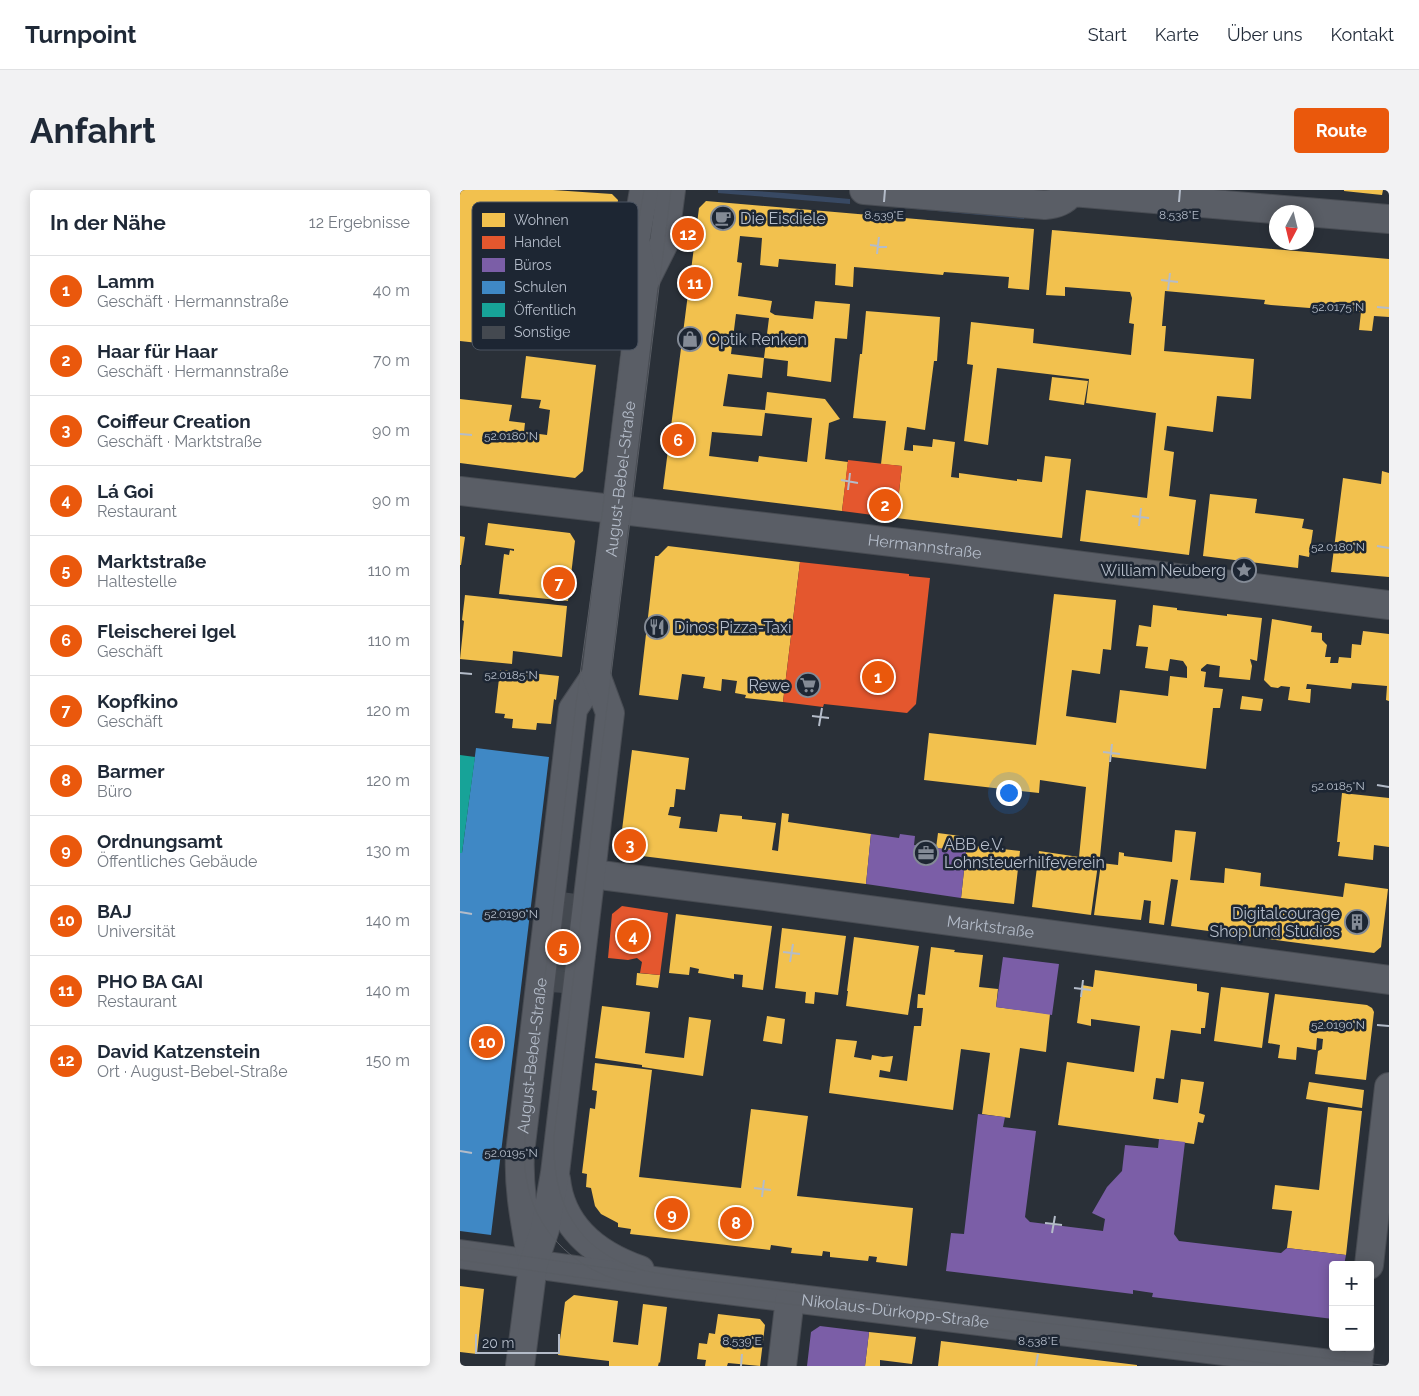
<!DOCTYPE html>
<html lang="de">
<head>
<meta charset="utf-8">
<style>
	body { margin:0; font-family:Raleway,sans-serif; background:#f2f2f3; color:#1f2937 }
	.controls { position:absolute; right:15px; bottom:15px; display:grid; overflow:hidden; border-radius:5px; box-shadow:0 2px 12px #0003 }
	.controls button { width:45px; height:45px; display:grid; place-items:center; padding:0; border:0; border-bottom:1px solid #e0e1e3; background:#fff; color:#1f2937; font:25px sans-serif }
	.compass { position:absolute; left:809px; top:15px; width:45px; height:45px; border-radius:50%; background:#fff; box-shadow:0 2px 12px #0003; rotate:187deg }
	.scale { position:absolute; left:15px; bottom:12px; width:85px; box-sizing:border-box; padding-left:5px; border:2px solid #b4bcc9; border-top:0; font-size:14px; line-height:18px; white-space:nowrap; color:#b4bcc9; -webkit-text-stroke:4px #1d2633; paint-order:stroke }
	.you { position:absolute; left:548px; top:602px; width:18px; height:18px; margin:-12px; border:4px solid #fff; border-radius:50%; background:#1a73e8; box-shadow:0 0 0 8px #1a73e833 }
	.badge { display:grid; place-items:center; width:32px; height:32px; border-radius:50%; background:#ea580c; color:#fff; font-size:16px; font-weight:700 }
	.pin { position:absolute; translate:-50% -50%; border:2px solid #fff; box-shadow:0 1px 5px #0006 }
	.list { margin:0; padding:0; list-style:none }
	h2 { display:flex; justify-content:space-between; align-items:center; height:65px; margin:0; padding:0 20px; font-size:21px }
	h2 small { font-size:16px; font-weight:400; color:#747a83 }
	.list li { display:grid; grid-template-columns:32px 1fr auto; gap:15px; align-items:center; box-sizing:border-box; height:70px; padding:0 20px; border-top:1px solid #e0e1e3 }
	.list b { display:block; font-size:19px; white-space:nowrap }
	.list p { margin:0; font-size:16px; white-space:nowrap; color:#747a83 }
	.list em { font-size:16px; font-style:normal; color:#747a83 }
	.map { position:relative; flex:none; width:929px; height:1176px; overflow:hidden; border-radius:5px }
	header { display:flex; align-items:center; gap:30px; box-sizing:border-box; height:70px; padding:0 25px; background:#fff; border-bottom:1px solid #e0e1e3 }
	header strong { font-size:24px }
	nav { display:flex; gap:28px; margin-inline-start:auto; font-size:18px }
	.intro { display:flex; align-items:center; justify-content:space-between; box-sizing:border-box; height:120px; padding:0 30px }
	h1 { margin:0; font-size:35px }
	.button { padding:12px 22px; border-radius:5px; background:#ea580c; color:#fff; font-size:18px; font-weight:700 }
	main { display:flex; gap:30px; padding:0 30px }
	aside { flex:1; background:#fff; border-radius:5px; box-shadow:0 2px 12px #0003 }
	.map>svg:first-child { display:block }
	.water { fill:#384963 }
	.homes { fill:#f2c14e; fill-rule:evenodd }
	.shops { fill:#e4572e }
	.offices { fill:#7b5ea7 }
	.schools { fill:#3f88c5 }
	.public { fill:#17a398 }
	.building { fill:#444950 }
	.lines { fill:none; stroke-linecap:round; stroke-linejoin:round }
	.minor-casing { stroke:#484c53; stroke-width:30 }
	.minor { stroke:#5a5e66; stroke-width:28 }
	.tram { stroke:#595d64; stroke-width:1 }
	.ticks { fill:none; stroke:#b4bcc9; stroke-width:2 }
	.labels { text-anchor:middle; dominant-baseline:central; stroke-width:5; stroke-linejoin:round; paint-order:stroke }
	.poi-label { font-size:16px; fill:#b4bcc9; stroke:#1d2633; text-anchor:start }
	.street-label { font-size:16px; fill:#b4bcc9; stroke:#1d2633 }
	.key { fill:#1d2633; stroke:#4a5360; stroke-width:1 }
	.key-label { font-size:14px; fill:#b4bcc9 }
	.ticks-label { font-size:12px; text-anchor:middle; fill:#b4bcc9; stroke:#1d2633; stroke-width:5; stroke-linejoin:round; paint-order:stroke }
</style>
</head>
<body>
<header>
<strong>Turnpoint</strong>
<nav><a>Start</a><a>Karte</a><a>Über uns</a><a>Kontakt</a></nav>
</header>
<div class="intro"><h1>Anfahrt</h1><a class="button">Route</a></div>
<main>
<aside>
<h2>In der Nähe<small>12 Ergebnisse</small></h2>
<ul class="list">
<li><span class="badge">1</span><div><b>Lamm</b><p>Geschäft · Hermannstraße</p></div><em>40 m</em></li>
<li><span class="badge">2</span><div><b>Haar für Haar</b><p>Geschäft · Hermannstraße</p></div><em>70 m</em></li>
<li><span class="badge">3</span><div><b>Coiffeur Creation</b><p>Geschäft · Marktstraße</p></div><em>90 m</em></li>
<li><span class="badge">4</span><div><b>Lá Goi</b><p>Restaurant</p></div><em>90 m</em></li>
<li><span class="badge">5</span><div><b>Marktstraße</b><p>Haltestelle</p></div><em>110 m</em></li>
<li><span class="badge">6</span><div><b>Fleischerei Igel</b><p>Geschäft</p></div><em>110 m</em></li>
<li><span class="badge">7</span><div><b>Kopfkino</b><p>Geschäft</p></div><em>120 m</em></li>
<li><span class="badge">8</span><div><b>Barmer</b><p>Büro</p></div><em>120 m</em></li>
<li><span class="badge">9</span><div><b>Ordnungsamt</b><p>Öffentliches Gebäude</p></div><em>130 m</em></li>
<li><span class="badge">10</span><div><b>BAJ</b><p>Universität</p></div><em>140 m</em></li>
<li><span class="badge">11</span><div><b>PHO BA GAI</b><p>Restaurant</p></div><em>140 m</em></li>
<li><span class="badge">12</span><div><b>David Katzenstein</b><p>Ort · August-Bebel-Straße</p></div><em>150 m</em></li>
</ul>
</aside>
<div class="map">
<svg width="929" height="1176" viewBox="0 0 929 1176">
	<rect width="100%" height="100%" fill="#2a3038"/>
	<path class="water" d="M258,0c44,0 88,5 132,9v5l-132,-11z
		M423,11l142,13 -1,5 -142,-13z"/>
	<path class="homes" d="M0,0h93l59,4 6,6 -13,101 -56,-8 6,-54 16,1 3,-28 -21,-2 -2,28h-4l-1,12 -11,-1 2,-16 -4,-7 -46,-3 -2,24 44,5 -3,22 -18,-2 -2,16 22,3 -2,14 -26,-3 -2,17 -23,-3 -2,11 7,1 -2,15 -18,-2z
		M884,0h39l-1,5 -38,-4z
		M246,11l328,28 -5,61 -21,-2 1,-11 -65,-5 -1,3 -89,-8 -1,20 -18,-2 1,-21 -57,-5 -1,8 -18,-2 2,-27 -22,-2 -3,26 5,1 -4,33 34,5 -2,11 5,3 38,4 2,-18 35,3 -3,35 -12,-1 -4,44 -44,-6 1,-15 -24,-3 5,-40 -33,-4 -5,40 33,4 -2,20 -34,-4 -5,32 42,4 2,-18 58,7 15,20 -11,4 -4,36 23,3 -6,49 -179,-22 36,-281zM305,223l47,5 -5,44 -48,-6 -1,6 -49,-6 3,-24 50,4z
		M592,40l337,29v58l-15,-1 -2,15 -13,-1 2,-18 -90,-7 -7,-1 1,-4 -100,-9 -3,35h4l-2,25 90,8 -3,40 -34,-3 -4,36 -46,-6 -3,24 10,2 -5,44 27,4 -7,55 -109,-14 6,-51 61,8 9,-85 -70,-10 3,-24 -92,-11 -9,77 -24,-4 9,-76 -6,-1 4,-42 63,7 -1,14 98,12 3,-31 -5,-1 3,-25 -2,-6 -65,-5v9l-19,-1z
		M406,121l74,6 -3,44h-3l-9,69 -18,-3 -3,23 9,1v-6l19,2 1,-8 22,3 -4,35 8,1v-5l58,8v-2l25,3 3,-26 26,3 -9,79 -166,-20 6,-52 -21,-2 5,-43 -33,-3 7,-64h2z
		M66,166l70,9 -13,106 -8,7 -115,-15v-64l52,6 -3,16 16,2 -1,9 23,3 3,-25 -11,-2 2,-8 -20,-2z
		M592,187l36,4 -4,24 -35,-5z
		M922,281l7,2v104l-58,-5 12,-94 38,6z
		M750,304l47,5 -2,14 49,6 -2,9 11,2 -4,27 -10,-2 -1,13 -95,-12z
		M28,333l82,10 5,8 -7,60 -69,-7 5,-40 5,1 1,-5 4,1v-2l-29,-4z
		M0,346l5,1 -4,28h-1z
		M208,356l132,16 -17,140 -38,-4 1,-3 -11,-2 2,-12 -15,-2 -1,12 -18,-3 2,-11 -23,-3 -4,26 -39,-5 16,-139h3z
		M594,404l62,6 -5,50 -8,-1 -3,25 -28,-4 -6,46 50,7 4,-33 48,6 2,-20 17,2v-11l-4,-6 -13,-2 -2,12 -23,-3 3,-21 -12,-1 3,-21 12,2 2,-22 24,3v2l50,6v-2l35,4 -5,43 -7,-2 2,7 -2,14 -31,-3 1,-11 -13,-2 -6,5v2l5,1 -2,15 19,2 -3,19h-7l-7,61 -94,-12v-2h-2l-10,102h-1l-8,58 -59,-8 7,-56 40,6 7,-70 -46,-7 -1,13 -115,-13 5,-47 107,12z
		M5,405l102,11 -5,51 -49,-6 -1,13 -52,-5 4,-38 -2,-1z
		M812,429l40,7 -1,6 11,1v7l5,5 -2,12h6l-1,6h8l1,-6 12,1 1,-14 9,1 2,-14 26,3v67l-3,-1 1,-14 -35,-3 -1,6 -44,-5 -1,5h5l-1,14 -22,-3 2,-13 -9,-1 -3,2 -7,-1 -7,-7z
		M40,480l59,6 -3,24 -2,-1 -3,25 -14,-1 -1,7 -24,-2 1,-9 -9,-1 1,-4 -10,-1z
		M782,506l21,3 -2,12 -21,-2z
		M172,560l57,8 -4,32 -9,-1 -2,18h-4l-2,8 13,2 -2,11 38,4 3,-18 22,2v3l34,4 -4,27 6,1 4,-38 7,1 -1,8 83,12 -5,50 -240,-30 -6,-8z
		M882,603l47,5v49l-15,-2 -1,15 -35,-4 2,-14h-3z
		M715,640l21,2 -6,48 34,3 1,-15 36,5 -1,13 83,11 2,-14 43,6 -7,58 -7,6 -203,-27 7,-46 -7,-1 -7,46 -15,-2 2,-22 -7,-1 -3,20 -47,-5 7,-52 17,2 1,-13 5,1v3l48,6z
		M478,643l30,4 -1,8 53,6 -6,53 -53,-6 5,-46 -30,-4z
		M216,724l96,12 -9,64 -21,-3 1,-12 -9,-1v5l-36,-6 1,-4 -9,-2 -1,8 -20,-2z
		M322,738l64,8 -8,59 -23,-3 -1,12 -9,-1 1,-11 -31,-4z
		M394,747l65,9 -11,69 -62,-9 2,-15h-1z
		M471,757l24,3 -1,2 29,3 -4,32 19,2 -2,18 54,7 -4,38 -26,-4 -10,70 -28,-4 8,-61 -29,-4 -8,61 -124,-17 7,-54 21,2 -3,16 17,3 1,-5 11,2 10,-1 -3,16 -10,-2 -1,7 28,4 7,-55h7l2,-18h-6l1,-14 7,1z
		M635,780l102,14v7l12,2 -4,35h-4v6l-30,-4 -7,49 -8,-1 -3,21 25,4 3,-24 23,3 -5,31 6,2 -2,8 -5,-1 -4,22 -136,-19 9,-63 67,10 6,-46 -49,-7v7l-14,-3 5,-38 11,2z
		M177,783l23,2 -2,13 -22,-3z
		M761,797l48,6 -7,55 -48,-7z
		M815,804l92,11 5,3 2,4 -8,68 -51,-6 3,-23 4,-2 1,-10 -6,-1 -1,12 -19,-3 -1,13 -18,-2 2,-13 -12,-2z
		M142,816l48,6 -5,41 39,5 5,-41 22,3 -8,56 -61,-9v-2l-47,-7z
		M307,826l18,3 -3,25 -19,-3z
		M135,873l57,7 -13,107 102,11 10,-79 57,7 -11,80 116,12 -6,58 -31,-4 1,-5 -8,-1 -1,5 -38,-4v-5l-7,-1 -1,5 -31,-3 1,-5 -21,-3 -1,5 -140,-16 1,-5 -13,-2v-4l-17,-9 -6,-8 -4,-18 -5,-1 1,-13 -5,-1 8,-65 5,1 2,-18 -5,-1z
		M849,892l55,8 -2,18 -56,-9z
		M868,917l34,4 -16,144 -59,-7 5,-37 -20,-2 3,-24 44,5z
		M0,1096l24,3 -7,65 -17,-2z
		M114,1105l44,6 -5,41 25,3 5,-41 24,3 -7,56 -1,-1 -1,4h-49v-5l-51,-6 7,-53z
		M258,1124l42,5 5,6 -5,41 -32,-3 -1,3h-22l1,-6 -9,-1 2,-16 8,1 2,-11 6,1z
		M409,1142l47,5 -4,27 -32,-4v6h-15z
		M481,1151l196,24v1h-199z"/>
	<path class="shops" d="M388,270l54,6 -6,52 -54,-7z
		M340,372l109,12v2l21,2 -14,126 -9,9 -83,-9 -1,3 -40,-5z
		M162,716l46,7 -8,62 -20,-2 2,-11 -5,-4 -9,2 -20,-2 4,-44z"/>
	<path class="offices" d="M411,644l28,4 1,-4 15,2 -1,9 52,7 -5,46 -95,-14z
		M543,767l56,7 -7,51 -56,-8z
		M518,924l27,3 -2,10 33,4 -11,86 5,5 73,9 2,-12 -13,-6 15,-26 15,-16 3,-26 33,3 1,-9 26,3 -11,92 5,7 102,12 6,-5 59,7 -2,10h-11v14h-2l-1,8h3v32l-181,-22 1,-4 -20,-3v4l-187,-23 5,-38 13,1z
		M360,1136l49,6 -4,34h-58l4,-34z"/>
	<path class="schools" d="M16,558l73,9 -58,478 -31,-4v-378h2z"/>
	<path class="public" d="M0,565l15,2 -13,96h-2z"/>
	<path class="building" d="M102,702l14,2 -12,99 -14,-1z"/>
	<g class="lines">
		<defs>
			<g id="minor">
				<path d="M404,0l181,15c12,-1 19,-4 27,-13l317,27"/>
				<path d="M184,93l20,-40 7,-53"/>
				<path id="s1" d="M0,301l491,58 438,56"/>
				<path id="s2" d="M132,684l188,24 609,82"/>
				<path d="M96,989c5,49 41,76 84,91"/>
				<path id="s3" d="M0,1064l217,30 669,82"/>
				<path id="s4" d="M72,1072c-6,-36 -14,-72 -12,-109l53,-444 23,-34"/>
				<path d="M909,1075l20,-178"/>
				<path id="s5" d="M60,1176l13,-101 12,-36 10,-56 55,-460 -14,-38 48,-392 -9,-41 9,-52"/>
				<path d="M322,1176l8,-68"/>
				<path d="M898,1176l2,-19"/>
			</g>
		</defs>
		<use href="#minor" class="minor-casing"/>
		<use href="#minor" class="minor"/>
		<path class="tram" d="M184,0l-9,52 -32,266 -27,196 -27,241 -24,184c0,18 -2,36 2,53 8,46 44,83 88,97 11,4 22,5 33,8
			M211,0l-117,946c-2,65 21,115 88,134 17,4 35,6 52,9
			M0,1057l175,25
			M0,1070l150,22
			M227,1088l702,88
			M183,1096l645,80"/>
	</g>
	<path class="ticks" d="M424,12l1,-12M719,12l1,-12M410,55l17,2M417,64l2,-17M701,90l17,2M708,100l2,-17M917,117l12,1M0,244l12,1M381,290l17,3M388,300l2,-17M672,326l17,2M679,336l2,-18M917,356l12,2M0,483l12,1M352,526l17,2M359,536l3,-18M643,562l17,2M650,572l2,-18M917,595l12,2M0,722l12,2M323,762l17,2M330,772l3,-18M614,798l17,2M621,807l2,-17M917,835l12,1M0,961l12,2M294,998l17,2M302,1007l2,-17M585,1033l17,2M592,1043l3,-17M281,1176l1,-12M576,1176l2,-12"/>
	<defs>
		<symbol id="cafe-ring" viewBox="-11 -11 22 22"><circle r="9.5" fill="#1d2633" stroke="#848b96" stroke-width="1.5"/><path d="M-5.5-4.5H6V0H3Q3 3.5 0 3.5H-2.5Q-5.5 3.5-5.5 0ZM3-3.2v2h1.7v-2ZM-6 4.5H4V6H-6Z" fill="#848b96"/></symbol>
		<symbol id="shop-ring" viewBox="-11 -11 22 22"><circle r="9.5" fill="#1d2633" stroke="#848b96" stroke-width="1.5"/><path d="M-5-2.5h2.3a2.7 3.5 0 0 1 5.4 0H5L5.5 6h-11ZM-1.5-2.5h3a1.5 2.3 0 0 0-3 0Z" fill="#848b96"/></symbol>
		<symbol id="sight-ring" viewBox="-11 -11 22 22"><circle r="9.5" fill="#1d2633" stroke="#848b96" stroke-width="1.5"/><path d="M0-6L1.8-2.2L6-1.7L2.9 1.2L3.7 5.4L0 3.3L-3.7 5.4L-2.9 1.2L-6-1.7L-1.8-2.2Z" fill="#848b96"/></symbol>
		<symbol id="restaurant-ring" viewBox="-11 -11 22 22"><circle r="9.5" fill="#1d2633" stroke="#848b96" stroke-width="1.5"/><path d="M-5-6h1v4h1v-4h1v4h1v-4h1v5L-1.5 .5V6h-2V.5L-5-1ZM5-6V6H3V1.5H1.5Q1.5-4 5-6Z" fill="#848b96"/></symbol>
		<symbol id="supermarket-ring" viewBox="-11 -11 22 22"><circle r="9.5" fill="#1d2633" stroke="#848b96" stroke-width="1.5"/><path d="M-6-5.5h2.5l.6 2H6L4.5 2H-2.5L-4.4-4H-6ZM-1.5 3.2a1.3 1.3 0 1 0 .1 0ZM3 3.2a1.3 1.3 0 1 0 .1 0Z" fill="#848b96"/></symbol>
		<symbol id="office-ring" viewBox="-11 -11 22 22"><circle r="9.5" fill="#1d2633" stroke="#848b96" stroke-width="1.5"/><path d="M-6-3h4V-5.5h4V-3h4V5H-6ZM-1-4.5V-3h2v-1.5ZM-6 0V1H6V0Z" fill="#848b96"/></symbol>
		<symbol id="building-ring" viewBox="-11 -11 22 22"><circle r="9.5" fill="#1d2633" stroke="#848b96" stroke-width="1.5"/><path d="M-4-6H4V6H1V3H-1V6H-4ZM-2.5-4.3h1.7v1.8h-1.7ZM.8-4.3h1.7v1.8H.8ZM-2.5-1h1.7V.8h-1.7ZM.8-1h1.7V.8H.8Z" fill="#848b96"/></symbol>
	</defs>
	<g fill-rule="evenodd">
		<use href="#cafe-ring" x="249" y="14" width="28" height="28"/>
		<use href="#shop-ring" x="216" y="135" width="28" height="28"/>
		<use href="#sight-ring" x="770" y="366" width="28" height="28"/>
		<use href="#restaurant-ring" x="183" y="423" width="28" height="28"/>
		<use href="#supermarket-ring" x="334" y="481" width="28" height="28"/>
		<use href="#office-ring" x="452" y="649" width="28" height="28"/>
		<use href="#building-ring" x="883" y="718" width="28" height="28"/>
	</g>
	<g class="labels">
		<g class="poi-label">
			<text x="280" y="28">Die Eisdiele</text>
			<text x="248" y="149">Optik Renken</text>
			<text x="766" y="380" text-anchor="end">William Neuberg</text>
			<text x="214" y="437">Dinos Pizza-Taxi</text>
			<text x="330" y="495" text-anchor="end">Rewe</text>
			<text x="484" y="654">ABB e.V.<tspan x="484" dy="18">Lohnsteuerhilfeverein</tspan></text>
			<text x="880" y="723" text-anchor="end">Digitalcourage<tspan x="880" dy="18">Shop und Studios</tspan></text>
		</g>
		<g class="street-label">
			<text stroke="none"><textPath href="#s5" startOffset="898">August-Bebel-Straße</textPath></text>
			<text stroke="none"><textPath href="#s1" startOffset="468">Hermannstraße</textPath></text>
			<text stroke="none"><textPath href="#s2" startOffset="402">Marktstraße</textPath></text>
			<text stroke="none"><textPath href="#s4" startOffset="208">August-Bebel-Straße</textPath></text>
			<text stroke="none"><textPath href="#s3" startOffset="439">Nikolaus-Dürkopp-Straße</textPath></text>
		</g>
	</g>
	<rect x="12" y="12" width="166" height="148" rx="8" class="key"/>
	<rect x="22" y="23" width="23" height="14" fill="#f2c14e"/>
	<rect x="22" y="46" width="23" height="13" fill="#e4572e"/>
	<rect x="22" y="68" width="23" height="14" fill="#7b5ea7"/>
	<rect x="22" y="91" width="23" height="13" fill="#3f88c5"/>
	<rect x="22" y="113" width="23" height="14" fill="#17a398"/>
	<rect x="22" y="136" width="23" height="13" fill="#444950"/>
	<g class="key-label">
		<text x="54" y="35">Wohnen</text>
		<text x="54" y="57">Handel</text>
		<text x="54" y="80">Büros</text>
		<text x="54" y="102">Schulen</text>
		<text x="54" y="125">Öffentlich</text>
		<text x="54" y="147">Sonstige</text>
	</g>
	<g class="ticks-label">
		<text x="424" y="29">8.539°E</text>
		<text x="719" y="29">8.538°E</text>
		<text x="878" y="121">52.0175°N</text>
		<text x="51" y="250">52.0180°N</text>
		<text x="878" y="361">52.0180°N</text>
		<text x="51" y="489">52.0185°N</text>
		<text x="878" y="600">52.0185°N</text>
		<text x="51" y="728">52.0190°N</text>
		<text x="878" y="839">52.0190°N</text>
		<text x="51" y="967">52.0195°N</text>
		<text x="282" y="1155">8.539°E</text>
		<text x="578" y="1155">8.538°E</text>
	</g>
</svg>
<div class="controls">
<button>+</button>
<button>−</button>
</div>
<svg class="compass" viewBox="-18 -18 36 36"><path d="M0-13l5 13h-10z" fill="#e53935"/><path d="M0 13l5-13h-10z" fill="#747a83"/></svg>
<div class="scale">20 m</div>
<div class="you"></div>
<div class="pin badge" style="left:418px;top:487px">1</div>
<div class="pin badge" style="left:425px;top:315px">2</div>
<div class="pin badge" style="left:170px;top:655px">3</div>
<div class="pin badge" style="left:173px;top:746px">4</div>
<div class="pin badge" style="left:103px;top:757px">5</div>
<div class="pin badge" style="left:218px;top:250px">6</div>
<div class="pin badge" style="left:99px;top:393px">7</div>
<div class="pin badge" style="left:276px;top:1033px">8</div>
<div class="pin badge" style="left:212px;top:1024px">9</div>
<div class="pin badge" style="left:27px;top:852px">10</div>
<div class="pin badge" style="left:235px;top:93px">11</div>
<div class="pin badge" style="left:228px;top:44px">12</div>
</div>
</main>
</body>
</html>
